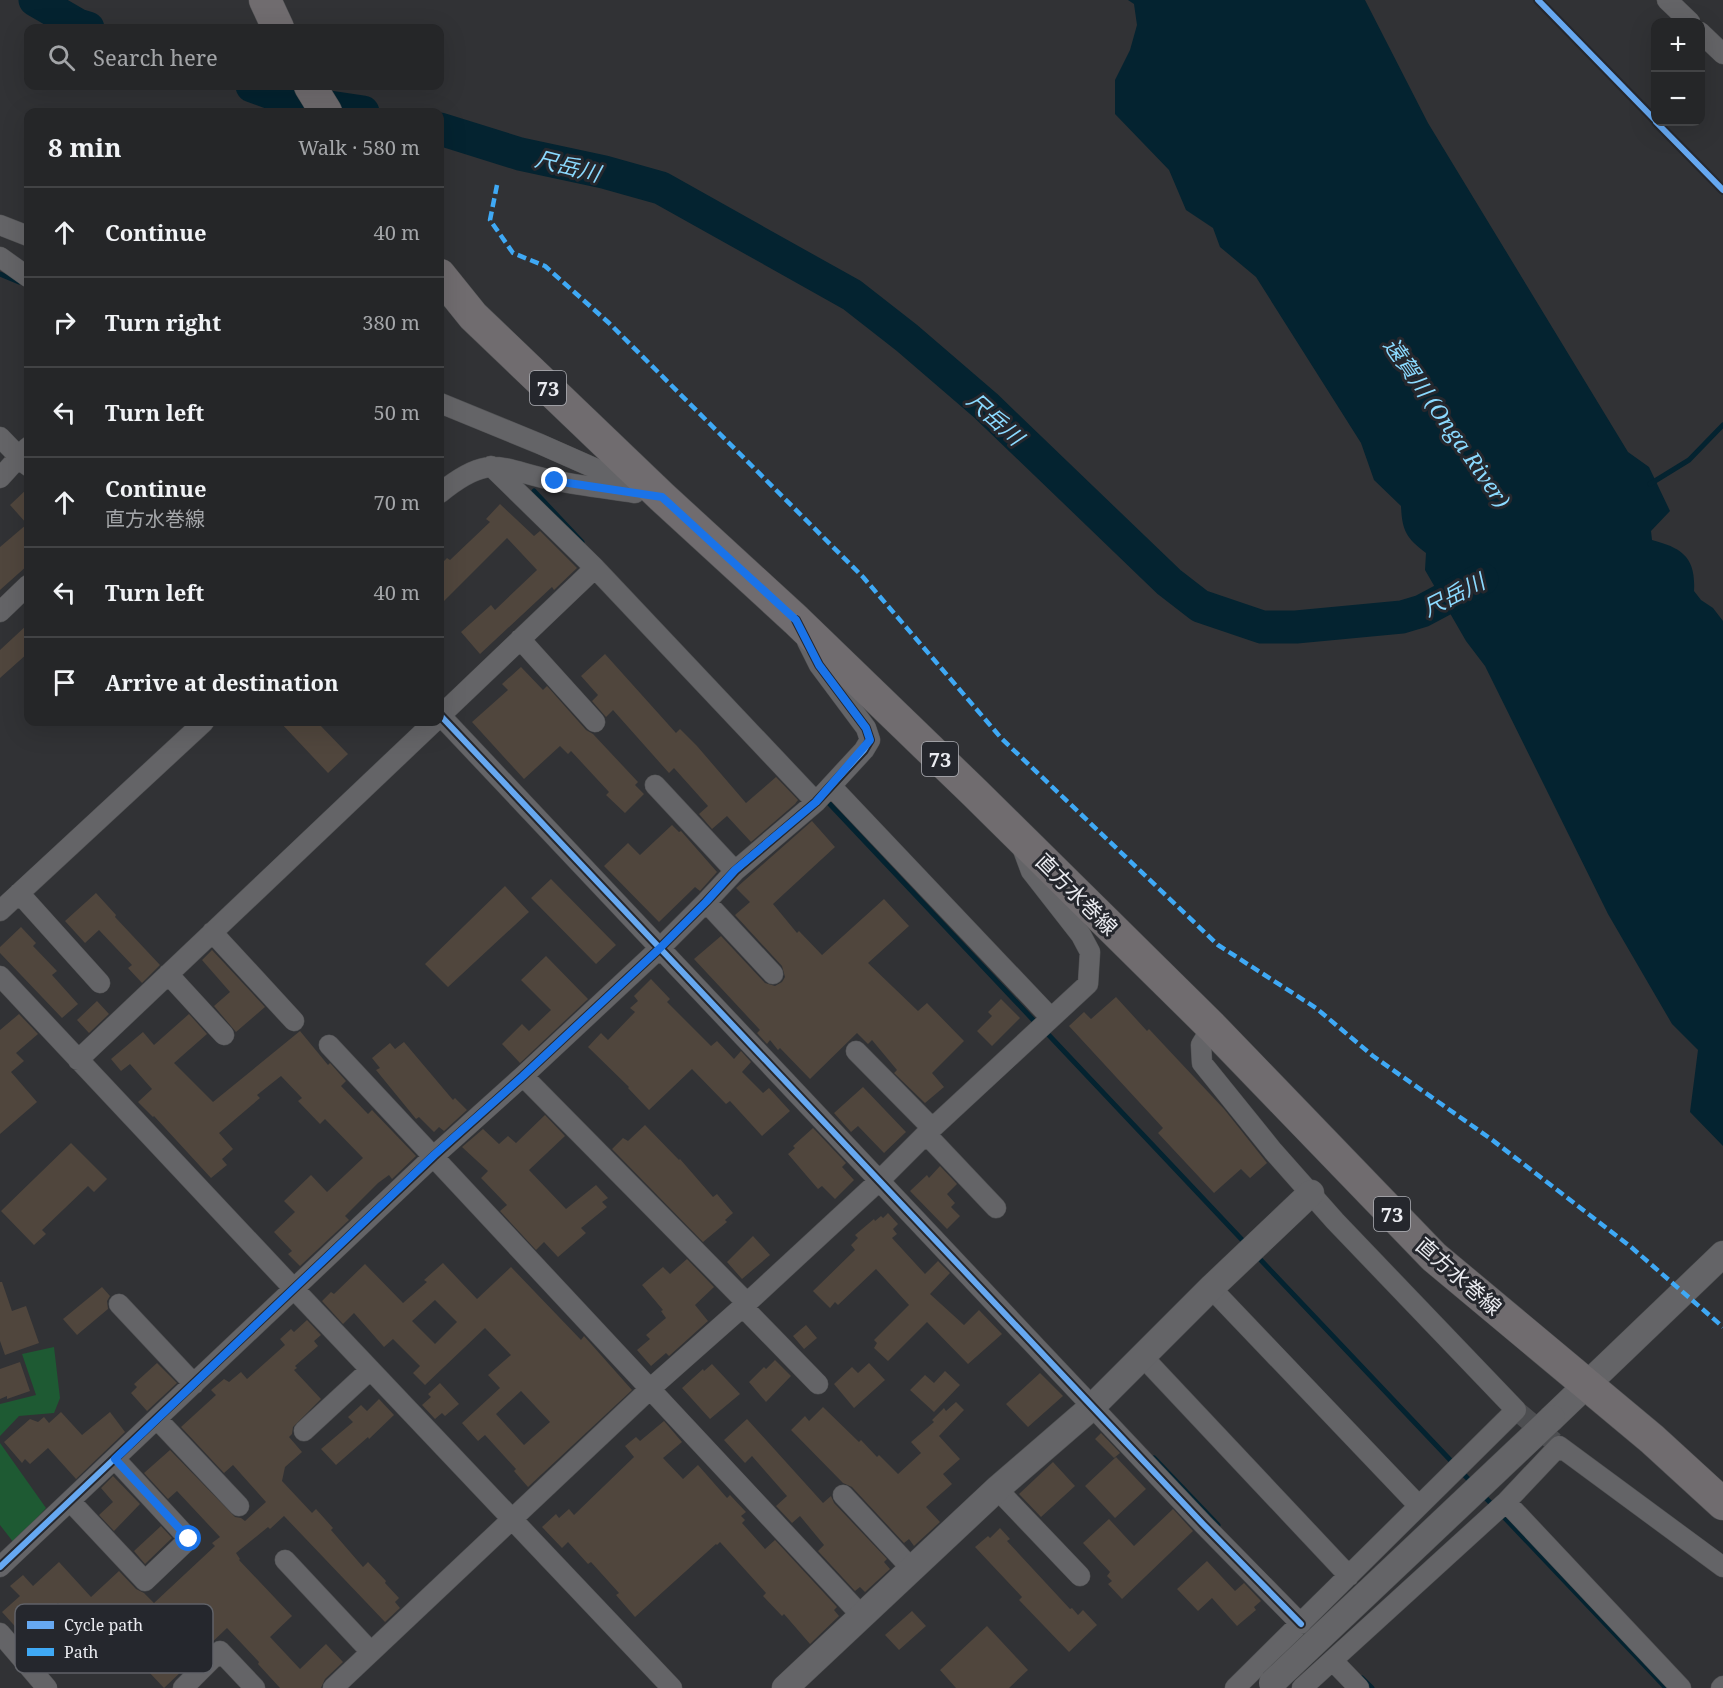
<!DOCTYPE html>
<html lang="en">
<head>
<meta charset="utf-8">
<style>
	body { margin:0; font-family:"Noto Serif","Noto Sans JP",serif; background:#313234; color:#f1f3f6 }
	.controls { position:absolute; right:18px; top:18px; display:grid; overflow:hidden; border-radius:12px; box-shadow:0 6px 24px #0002 }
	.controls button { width:54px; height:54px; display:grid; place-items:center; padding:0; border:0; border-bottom:2px solid #424345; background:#252628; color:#f1f3f6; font:30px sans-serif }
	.stop { position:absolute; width:18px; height:18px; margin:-14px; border:4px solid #1a73e8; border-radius:50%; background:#fff }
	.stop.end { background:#1a73e8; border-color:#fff; box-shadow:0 2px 6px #0008 }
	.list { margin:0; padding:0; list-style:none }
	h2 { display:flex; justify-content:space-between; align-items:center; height:78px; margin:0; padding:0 24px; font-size:26px }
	h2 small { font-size:20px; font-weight:400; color:#a3a5a8 }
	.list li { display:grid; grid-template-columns:39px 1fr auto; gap:18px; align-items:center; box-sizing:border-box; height:90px; padding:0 24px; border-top:2px solid #424345 }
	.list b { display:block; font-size:22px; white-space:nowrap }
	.list p { margin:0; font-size:20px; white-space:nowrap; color:#a3a5a8 }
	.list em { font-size:20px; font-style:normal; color:#a3a5a8 }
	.icon { flex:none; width:33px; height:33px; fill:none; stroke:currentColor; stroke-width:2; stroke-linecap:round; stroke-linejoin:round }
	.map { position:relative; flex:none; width:1723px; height:1688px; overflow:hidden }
	.search { position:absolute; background:#252628; box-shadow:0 6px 24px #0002; left:24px; top:24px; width:420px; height:66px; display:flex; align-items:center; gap:15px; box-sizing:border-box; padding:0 21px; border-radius:12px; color:#a3a5a8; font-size:22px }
	.panel { position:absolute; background:#252628; box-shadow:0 6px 24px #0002; left:24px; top:108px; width:420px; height:618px; border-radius:12px }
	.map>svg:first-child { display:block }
	.green { fill:#1e5a33 }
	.water { fill:#042330 }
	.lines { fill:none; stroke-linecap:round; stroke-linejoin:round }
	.stream { stroke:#042330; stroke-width:5 }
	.river { stroke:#042330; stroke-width:33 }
	.building { fill:#50463d; fill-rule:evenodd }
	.minor-tunnel { stroke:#4d4e51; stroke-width:20; stroke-dasharray:20 10; stroke-linecap:butt }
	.minor-casing { stroke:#505153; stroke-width:21 }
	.tertiary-casing { stroke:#505153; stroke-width:27 }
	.primary-casing { stroke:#505153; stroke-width:33 }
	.minor { stroke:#646467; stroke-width:20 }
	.tertiary { stroke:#646467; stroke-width:26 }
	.primary { stroke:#706c6f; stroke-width:32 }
	.tertiary-bridge-casing { stroke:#505153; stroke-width:27; stroke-linecap:butt }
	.tertiary-bridge { stroke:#646467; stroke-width:26 }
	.quiet { stroke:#3fa9f5; stroke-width:4.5; stroke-dasharray:9 4.5; stroke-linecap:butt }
	.cycleway-casing { stroke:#25272d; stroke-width:10 }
	.cycleway { stroke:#66a8f1; stroke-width:6 }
	.route { stroke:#1a73e8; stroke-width:8 }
	.labels { text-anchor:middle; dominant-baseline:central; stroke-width:6; stroke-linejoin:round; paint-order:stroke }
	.shield { fill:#25272d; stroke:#afb0b6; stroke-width:1.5 }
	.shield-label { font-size:20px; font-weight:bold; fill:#eaebf0 }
	.street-label { font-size:21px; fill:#eaebf0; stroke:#25272d }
	.water-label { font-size:22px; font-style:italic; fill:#8bdaff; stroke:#25272d }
	.key { fill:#25272d; stroke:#606268; stroke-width:1.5 }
	.key-label { font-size:16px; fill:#eaebf0 }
</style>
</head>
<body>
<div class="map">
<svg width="1723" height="1688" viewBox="0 0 1723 1688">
	<rect width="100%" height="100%" fill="#313235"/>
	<path class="green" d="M54,1347l6,51 -6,15 -35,3 -19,20v-32l36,-9 -14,-41z
		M0,1443l46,65 -32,35 -14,-18z"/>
	<path class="water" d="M1128,0h237l63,123 200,329 21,15 21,44 -19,20 1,9c30,8 44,17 42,51l7,9 12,8 10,13v525l-33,-34 8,-62 -26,-26 -64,-110 -123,-248 -19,-25 -41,-71 1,-17c-20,-15 -24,-23 -25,-47l-27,-26 -13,-37 -105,-166 -36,-30 -7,-19 -27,-18 -17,-40 -54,-56v-34l15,-30 7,-25 -3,-21z"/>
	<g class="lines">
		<path class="stream" d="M0,274l19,8
			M1650,484l39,-24 34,-35
			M534,491l48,51
			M825,799l212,225
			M1044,1030l202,214
			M1256,1255l216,228
			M1154,1458l64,67
			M1483,1495l183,193
			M1362,1678l10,10"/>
		<path class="river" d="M35,0l43,25 10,3
			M252,86l44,16 67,10
			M440,129l80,25 84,18 57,16 191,107 55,43 79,68 183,176 31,24 62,21h34l106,-10 20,-6 60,-32"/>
	</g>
	<path class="building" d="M28,488v77l-28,25v-43l27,-23 -17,-19z
		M500,504l34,32 6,-5 37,37 -23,22 -2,-3 -72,67 -19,-22 30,-27 4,5 42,-40 -30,-32 -67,67v-40l7,-7 3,2 40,-38 -4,-3z
		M28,624v29l-28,25v-28z
		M605,654l71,79 4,-4 17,17 49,57 30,-26 22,23 -3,4 -44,38 -24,-26 -15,13 -13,-15 9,-8 -34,-38 -5,5 -56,-63 -7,7 -14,-16 6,-6 -17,-19z
		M521,667l22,23 4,-4 39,44 7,4 45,48 -3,3 9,9 -19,19 -19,-18 3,-3 -38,-41 -3,3 -8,-8 -36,33 -52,-57 36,-32 -6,-6z
		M280,722h37l31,32 -20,19z
		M812,821l23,26 -62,57 24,29 2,-2 23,24 62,-56 25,27 -41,37 50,48 9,-8 37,38 -32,32 12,14 -19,16 -31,-30 3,-3 -25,-30 -4,4 -11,-11 -47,46 -30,-31 -2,2 -8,-10 -3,4 -10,-11 3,-3 -66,-71 27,-23 44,47 10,3 7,-4 3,-5 -3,-11 -47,-51 15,-13 -14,-14z
		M672,825l7,7 2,-1 36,41 -17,19 -5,-4 -36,35 -55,-56 24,-23 12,12z
		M551,879l65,66 -20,19 -65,-66z
		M505,886l24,26 -81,75 -23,-23z
		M96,893l20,22 -1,2 45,48 -18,18 -14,-15 4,-3 -33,-35 -14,13 -20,-22z
		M21,927l15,16 -3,3 24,25 -5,4 26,29 -16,14 -62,-65v-6z
		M212,950l53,57 -29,25 -22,-26 16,-14 -28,-32z
		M546,956l42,43 -68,64 -18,-19 20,-20 7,7 22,-21 -30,-30z
		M651,979l19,20 -3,3 44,44 6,-5 17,18 7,-8 10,11 -9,10 21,21 6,-5 21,23 -28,25 -32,-35 -4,3 -34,-35 -43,41 -21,-22 1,-1 -41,-40 13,-14 7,7 27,-28 -5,-4 8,-7 -4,-5z
		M1116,997l31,34 2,-2 75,80 43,54 -17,15 -9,-9 -27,24 -56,-60 5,-5 -94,-102 15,-14 7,7z
		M1001,999l19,19 -28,28 -15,-15 15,-15 -4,-4z
		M97,1001l12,13 -20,19 -12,-13z
		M19,1014l19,20 -22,19 8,8 -13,11 26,30 -37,32v-104z
		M189,1014l18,20 -33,29 39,39 87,-71 28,34 2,-2 16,18 -5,5 27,28 4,-4 44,46 -24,23 -3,-4 -11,8 -33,33 4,4 -49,46 -12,-12 4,-3 -18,-19 21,-20 -11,-11 27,-26 16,17 36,-34 -38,-39 -5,5 -22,-23 4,-3 -21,-22 -24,19 3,3 -41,35 14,16 -11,10 5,6 -16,13 -57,-62 -1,1 -15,-15 14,-13 -22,-25 -9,7 -10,-12 32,-27 11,13z
		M404,1042l49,58 2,-2 12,12 -23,21 -5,-4 -5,5 -15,-15 -3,2 -40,-49 4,-2 -8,-10 18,-15 5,6z
		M863,1087l43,45 -22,21 -26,-27 -7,6 -17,-19z
		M545,1115l20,21 -36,34 37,39 30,-24 12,13 -6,4 5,5 -26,21 5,5 -28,24 -14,-15 -8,8 -36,-39 7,-6 -26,-27 7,-7 -26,-24 21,-18 16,15 9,-8 8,7z
		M645,1125l34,35 1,-1 33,38 4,-3 16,19 -8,7 2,2 -24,20 -91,-93 11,-11 5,3z
		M813,1128l33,35 -4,4 12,13 -19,19 -13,-13 -4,3 -30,-35 7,-6 -2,-2z
		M71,1143l36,36 -13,13 -6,-6 -46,44 4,4 -12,11 -33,-34z
		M940,1166l17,18 -10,10 8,9 -4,4 9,9 -13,13 -37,-38 17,-16 2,3z
		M888,1213l10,11 -5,5 4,5 -5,4 33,36 13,-13 12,12 -20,21 34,31 15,-15 23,24 -34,30 -41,-42 -39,39 -14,-13 3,-5 -3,-3 35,-35 -33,-36 -38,36 -3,-3 -5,6 -17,-17 42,-41 -4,-5 7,-7 -3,-3 19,-16 1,2 6,-5 2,2z
		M753,1236l17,19 -28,24 -15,-17z
		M687,1259l27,28 -19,18 13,16 -39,35 -3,-3 -15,13 -14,-16 13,-11 -4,-4 20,-17 -5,-7 2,-1 -21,-25 21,-18 7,7z
		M443,1263l34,36 34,-32 70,73 3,-4 48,54 -104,97 -14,-16 2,-2 -31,-34 -7,6 -16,-18 38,-35 -12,-13 23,-20 -26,-27 -60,57 -12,-12 7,-7 -27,-27 -9,8 -30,-34 -11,11 -21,-23 9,-9 3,2 31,-30 38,39 24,-21 -3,-2zM435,1300l22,22 -22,22 -23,-23zM521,1391l29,31 -26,23 -28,-31z
		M0,1282h2l10,29 14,-5 13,37 -34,12 -5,-14z
		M102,1287l8,9 -3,5 1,8 -31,26 -14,-16z
		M307,1320l14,15 -7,6 4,5 -23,20 2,2 -3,2 27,29 -28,28 -1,7 -3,3 13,15 -17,15 -3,14 30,32 4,-4 17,19 -2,2 32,37 5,-5 18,19 -1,2 14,15 -4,4 5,6 -15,14 -101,-106 -14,13 -2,-2 -32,26 4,6 -1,1 53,56 -22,21 30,32 26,-25 17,18 -18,17 -4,9h-41l-22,-24 1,-2 -32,-34 -63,60 -16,-17 4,-4 -25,-26 7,-6 -23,-28 -26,25 -27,-29 -36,31 -20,-22 18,-16 -10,-10 13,-11 10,11 26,-24 32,35 28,-26 17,18 8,4 10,10 61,-57 -3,-3 8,-6 -43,-46 -9,8 -24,-26 26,-23 65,67 6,1 4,3 21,-19 -33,-37 -9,8 -43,-46 35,-32 -5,-5 13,-11 5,3 12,-10 6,7 38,-34 -5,-6 11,-10 3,3z
		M806,1325l11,13 -13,11 -11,-13z
		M775,1360l16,16 -25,26 -17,-20 15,-15 2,2z
		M20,1362l10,29 -23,8v-3l-7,3v-30z
		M157,1363l20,20 -30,28 -16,-18 6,-6 -3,-3z
		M869,1363l16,17 -31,28 -20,-24 18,-17 6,6z
		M712,1364l28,30 -30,25 -28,-31 21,-19 1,2z
		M945,1371l15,14 -26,27 -24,-22 15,-15 9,8z
		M1040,1373l23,23 -35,31 -22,-23z
		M440,1383l19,21 -14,12 -3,-3 -7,6 -13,-14 9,-8 -3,-3z
		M379,1399l15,16 -25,24 -1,-2 -32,28 -15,-16 32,-27 -5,-5 13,-12 6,6z
		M956,1402l8,8 -25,26 21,23 -17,15 9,10 -26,23 14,15 -26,24 -5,-7 -5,4 -52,-56 -9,-4 -52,-53 14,-14 4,5 14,-14 36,35 2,-2 16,17 2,-2 19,19 23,-21 -10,-11 23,-20 -2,-2 12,-12 2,3z
		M61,1412l21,23 28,-23 15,20 -49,47 -28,-31 -18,16 -5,-5 -3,4 -18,-21 26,-23 8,3 6,-5 5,6z
		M747,1419l76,84 8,-7 3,7 53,56 -3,3 6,7 -25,23 -5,-5 -5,4 -37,-40 6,-6 -24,-29 -8,7 -16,-17 11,-10 -35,-40 -7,7 -21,-23z
		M664,1421l18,21 -19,16 20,21 15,-14 29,33 3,-3 16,17 -5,4 4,4 -3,3 23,26 10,-9 62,67 -3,3 5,6 -29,28 -26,-30 -2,2 -19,-20 3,-3 -46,-51 -3,3 -1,-1 -81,73 -19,-22 3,-2 -28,-31 -3,2 -20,-22 -6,6 -20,-21 14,-13 3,4 10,-9 5,6 60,-58 -9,-11 11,-9 4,4z
		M1101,1433l19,20 -6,5 -19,-19z
		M1116,1457l30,32 -31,29 -30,-32z
		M1053,1462l22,24 -34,31 -22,-23z
		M113,1476l27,28 -26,27 -15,-16 14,-13 -12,-14z
		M1173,1509l20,22 -71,68 -14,-15 4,-3 -5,-5 3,-4 -27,-29 26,-24 25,27z
		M161,1526l11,12 -27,26 -11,-13z
		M1000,1528l10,11 -3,2 63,68 2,-1 6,7 5,-5 14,15 -28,27 -50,-52 3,-3 -47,-50 13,-11 2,2z
		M1207,1561l28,30 9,-8 17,18 -7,6 2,3 -19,16 -25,-28 -14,13 -21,-22z
		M912,1611l14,15 -27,24 -14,-15z
		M987,1626l41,44 -19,18h-53l-16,-18z"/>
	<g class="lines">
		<path class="minor-tunnel" d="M1516,1410l43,36"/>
		<defs>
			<path id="minor" d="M1667,0l23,22
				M1700,32l23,22
				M0,225l28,11
				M0,257l28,20
				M440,403l100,41 104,46
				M0,437l28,29
				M491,466l104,102 221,234
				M0,478l28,-31
				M440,493c52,-42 60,-23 117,-12 26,5 52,8 78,12
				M0,612l28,-27
				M520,639l75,83
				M440,715l763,809 98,100
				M440,716l155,-148
				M655,785l80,86
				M831,786l220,232
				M19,893l81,90
				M706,902l67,72
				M0,911l204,-189
				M212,932l82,89
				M168,974l56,61
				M0,976l294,313 378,399
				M1212,1027l-11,18 1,18 71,88 62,70 181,189 -281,278
				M329,1045l533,571
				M856,1051l76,77
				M78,1060l356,-338
				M523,1076l224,227
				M926,1134l70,74
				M1211,1288l208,218
				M119,1304l75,80
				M743,1307l75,77
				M1143,1357l206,219
				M157,1419l82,87
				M304,1431l66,-61
				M997,1489l83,87
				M843,1495l69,74
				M70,1501l75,80 44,-42 -74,-80
				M1506,1502l175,186
				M285,1560l86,92
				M0,1567l434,-411 89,-80 136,-127 47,-47 29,-31 81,-69 48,-52 6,-10 -4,-12 -47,-63 -12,-24
				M0,1633l47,55
				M1333,1661l26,27
				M183,1688l37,-37 35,37
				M333,1688l318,-300 96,-85 133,-123 46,-46 162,-150 2,-32 -9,-17 -50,-64 -9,-24
				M1302,1688l204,-186 53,-56 164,121
				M1721,1688l2,-2"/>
			<path id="tertiary" d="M1552,1418l171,-164
				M785,1688l212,-199 96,-83 118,-118 100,-95"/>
			<path id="primary" d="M265,0l13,28
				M310,86l16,26
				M440,275l33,41 189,181 134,123 180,174 236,233 222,230 218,182 71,65"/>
		</defs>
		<use href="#minor" class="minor-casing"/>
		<use href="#tertiary" class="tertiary-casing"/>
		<use href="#primary" class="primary-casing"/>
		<use href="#minor" class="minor"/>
		<use href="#tertiary" class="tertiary"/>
		<use href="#primary" class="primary"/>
		<defs>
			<path id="tertiary-bridge" d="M1272,1683l280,-265"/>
		</defs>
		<use href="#tertiary-bridge" class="tertiary-bridge-casing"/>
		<use href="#tertiary-bridge" class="tertiary-bridge"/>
		<path class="quiet" d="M497,185l-7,35 23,33 32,13 64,57 254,254 139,162 216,206 98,63 57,48 118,83 140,108 92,80"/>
		<defs>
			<path id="cycleway" d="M1538,0l118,121
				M1656,122l67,68
				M440,715l763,809 98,100
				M0,1567l434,-411 89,-80 136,-127 47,-47 29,-31 81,-69 48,-52 6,-10 -4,-12 -47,-63 -23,-45"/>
		</defs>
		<use href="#cycleway" class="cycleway-casing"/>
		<use href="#cycleway" class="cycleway"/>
	</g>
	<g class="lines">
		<path class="route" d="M189,1539l-74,-80 319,-304 89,-79 136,-127 47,-47 29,-32 81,-68 54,-62 -4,-12 -47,-63 -23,-45 -134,-123 -107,-16"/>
	</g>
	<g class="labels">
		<g class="shield">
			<rect x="530" y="371" width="36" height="34" rx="4.5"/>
			<rect x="922" y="742" width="36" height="34" rx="4.5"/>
			<rect x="1374" y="1197" width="36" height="34" rx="4.5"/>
		</g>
		<g class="shield-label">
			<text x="548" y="388">73</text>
			<text x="940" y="759">73</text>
			<text x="1392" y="1214">73</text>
		</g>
		<g class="street-label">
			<text transform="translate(1077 894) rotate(45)">直方水巻線</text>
			<text transform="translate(1459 1276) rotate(41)">直方水巻線</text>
		</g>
		<g class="water-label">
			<text transform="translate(568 165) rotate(14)">尺岳川</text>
			<text transform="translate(996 418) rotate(42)">尺岳川</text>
			<text transform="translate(1448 422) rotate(55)">遠賀川 (Onga River)</text>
			<text transform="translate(1453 594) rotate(-27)">尺岳川</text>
		</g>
	</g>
	<rect x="15" y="1604" width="198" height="69" rx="9" class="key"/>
	<rect x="27" y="1621" width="27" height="8" fill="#66a8f1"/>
	<rect x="27" y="1648" width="27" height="8" fill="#3fa9f5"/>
	<g class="key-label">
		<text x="64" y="1631">Cycle path</text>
		<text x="64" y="1658">Path</text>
	</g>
</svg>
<div class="controls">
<button>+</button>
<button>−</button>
</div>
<div class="stop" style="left:189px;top:1539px"></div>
<div class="stop end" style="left:555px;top:481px"></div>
<div class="search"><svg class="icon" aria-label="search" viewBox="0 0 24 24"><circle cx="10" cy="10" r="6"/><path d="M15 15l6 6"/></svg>Search here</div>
<section class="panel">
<h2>8 min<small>Walk · 580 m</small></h2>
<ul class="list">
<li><svg class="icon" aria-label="ahead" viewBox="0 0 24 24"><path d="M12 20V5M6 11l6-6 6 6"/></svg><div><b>Continue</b></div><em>40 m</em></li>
<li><svg class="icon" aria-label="right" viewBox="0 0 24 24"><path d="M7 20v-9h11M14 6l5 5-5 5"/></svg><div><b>Turn right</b></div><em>380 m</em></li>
<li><svg class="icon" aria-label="left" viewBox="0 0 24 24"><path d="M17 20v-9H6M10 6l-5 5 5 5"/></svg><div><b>Turn left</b></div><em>50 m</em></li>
<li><svg class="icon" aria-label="ahead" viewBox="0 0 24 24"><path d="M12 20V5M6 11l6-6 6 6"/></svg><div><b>Continue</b><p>直方水巻線</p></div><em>70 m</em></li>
<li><svg class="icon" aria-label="left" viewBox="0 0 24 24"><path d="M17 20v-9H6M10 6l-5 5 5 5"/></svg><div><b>Turn left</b></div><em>40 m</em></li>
<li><svg class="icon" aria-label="arrive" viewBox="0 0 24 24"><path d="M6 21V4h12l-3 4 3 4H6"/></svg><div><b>Arrive at destination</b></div></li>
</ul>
</section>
</div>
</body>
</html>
